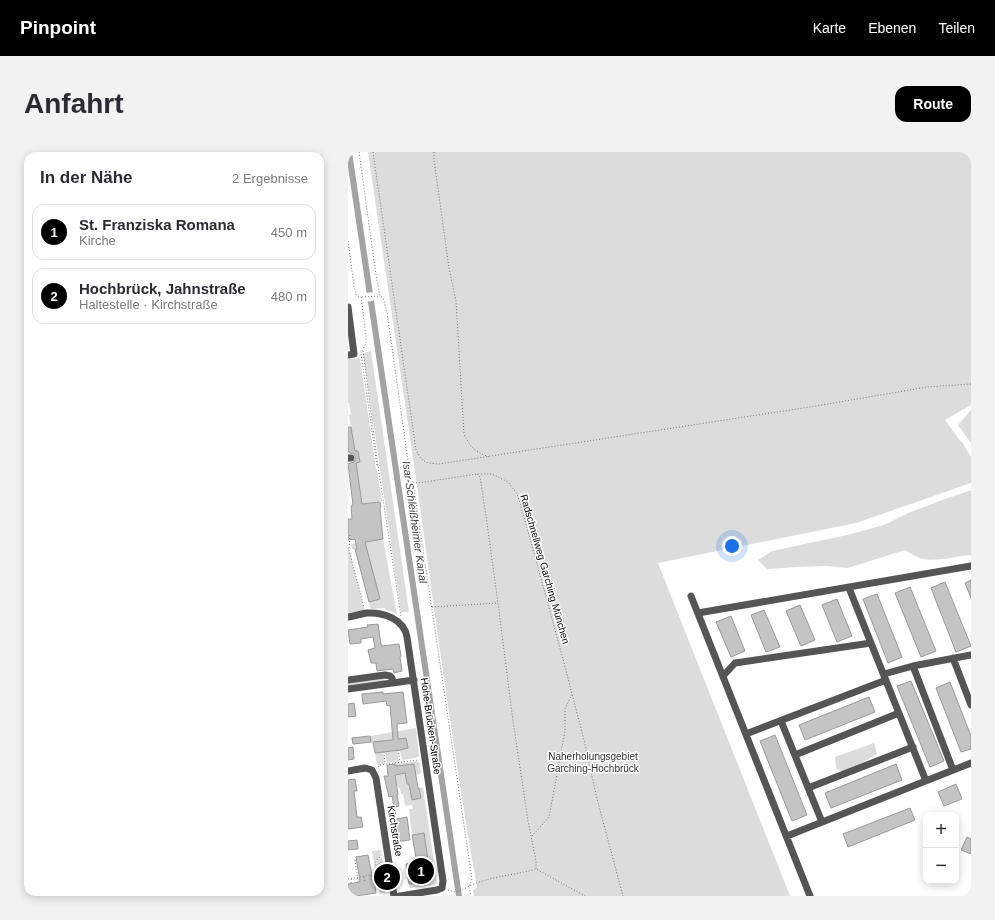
<!DOCTYPE html>
<html lang="de">
<head>
<meta charset="utf-8">
<style>
	body { margin:0; font-family:Helvetica,sans-serif; background:#f2f2f3; color:#2b2b33 }
	.controls { position:absolute; right:12px; bottom:12px; display:grid; overflow:hidden; border-radius:8px; box-shadow:0 2px 10px #0003 }
	.controls button { width:36px; height:36px; display:grid; place-items:center; padding:0; border:0; border-bottom:1px solid #e1e1e2; background:#fff; color:#2b2b33; font:20px sans-serif }
	.you { position:absolute; left:384px; top:394px; width:14px; height:14px; margin:-10px; border:3px solid #fff; border-radius:50%; background:#1a73e8; box-shadow:0 0 0 6px #1a73e833 }
	.badge { display:grid; place-items:center; width:26px; height:26px; border-radius:50%; background:#000; color:#fff; font-size:13px; font-weight:700 }
	.pin { position:absolute; translate:-50% -50%; border:2px solid #fff; box-shadow:0 1px 4px #0006 }
	.list { margin:0; padding:0; list-style:none }
	h2 { display:flex; justify-content:space-between; align-items:center; height:52px; margin:0; padding:0 16px; font-size:17px }
	h2 small { font-size:13px; font-weight:400; color:#7c7c81 }
	.list li { display:grid; grid-template-columns:26px 1fr auto; gap:12px; align-items:center; box-sizing:border-box; height:56px; margin:0 8px 8px; padding:0 8px; border:1px solid #e1e1e2; border-radius:12px }
	.list b { display:block; font-size:15px; white-space:nowrap }
	.list p { margin:0; font-size:13px; white-space:nowrap; color:#7c7c81 }
	.list em { font-size:13px; font-style:normal; color:#7c7c81 }
	.map { position:relative; flex:none; width:623px; height:744px; overflow:hidden; border-radius:12px }
	header { display:flex; align-items:center; gap:24px; box-sizing:border-box; height:56px; padding:0 20px; background:#000; color:#fff }
	header strong { font-size:19px }
	nav { display:flex; gap:22px; margin-inline-start:auto; font-size:14px }
	.intro { display:flex; align-items:center; justify-content:space-between; box-sizing:border-box; height:96px; padding:0 24px }
	h1 { margin:0; font-size:28px }
	.button { padding:10px 18px; border-radius:12px; background:#000; color:#fff; font-size:14px; font-weight:700 }
	main { display:flex; gap:24px; padding:0 24px }
	aside { flex:1; background:#fff; border-radius:12px; box-shadow:0 2px 10px #0003 }
	.map>svg:first-child { display:block }
	.green { fill:#dcdcdc }
	.water { fill:#a3a3a3 }
	.pier { fill:#fff }
	.building { fill:#c4c4c4; stroke:#999 }
	.lines { fill:none; stroke-linecap:round; stroke-linejoin:round }
	.path { stroke:#777; stroke-width:1; stroke-dasharray:1 2; stroke-linecap:butt }
	.minor { stroke:#555; stroke-width:7 }
	.labels { text-anchor:middle; dominant-baseline:central; stroke-width:3; stroke-linejoin:round; paint-order:stroke }
	.street-label { font-size:10px; fill:#000; stroke:#fff }
	.park-label { font-size:10px; fill:#333; stroke:#fff }
	.water-label { font-size:11px; font-style:italic; fill:#444; stroke:#fff }
</style>
</head>
<body>
<header>
<strong>Pinpoint</strong>
<nav><a>Karte</a><a>Ebenen</a><a>Teilen</a></nav>
</header>
<div class="intro"><h1>Anfahrt</h1><a class="button">Route</a></div>
<main>
<aside>
<h2>In der Nähe<small>2 Ergebnisse</small></h2>
<ul class="list">
<li><span class="badge">1</span><div><b>St. Franziska Romana</b><p>Kirche</p></div><em>450 m</em></li>
<li><span class="badge">2</span><div><b>Hochbrück, Jahnstraße</b><p>Haltestelle · Kirchstraße</p></div><em>480 m</em></li>
</ul>
</aside>
<div class="map">
<svg width="623" height="744" viewBox="0 0 623 744">
	<rect width="100%" height="100%" fill="#fff"/>
	<path class="green" d="M20,0h603v253l-26,15 16,22h1l9,15v26l-115,40 -198,40 132,333h-316l-1,-6 4,-3c-23,-129 -40,-258 -58,-388 -17,-116 -34,-231 -51,-347z
		M23,199l38,261h-8l-38,-259z
		M12,206l16,111h1l5,32 -20,3 -6,-41 4,-1 -2,-11h-3l-6,-36 2,-1 -2,-11h-1v-44z
		M623,258v33l-13,-18z
		M623,338v65c-14,1 -39,8 -51,3 -5,-2 -10,-5 -15,-8l-57,18 -22,-2 -30,1 -29,2 -9,-9 14,-9 75,-16 37,-10 24,-12 29,-11z
		M35,387l14,75 -14,-6 -12,1 -2,-7 11,-3 -14,-53 -11,3h-3l-1,-5z
		M0,394l17,66 -17,3z
		M36,527l1,2 -37,6v-4z
		M68,576l3,28 -3,2 -14,2 -2,-10 8,-2 -2,-10 -35,5 -1,-7z
		M526,591l3,11 -13,8 -21,10 -7,-4 -1,-11z
		M49,598l2,11 -12,2 -2,-11z
		M35,600l2,12 -8,1 -2,-12z
		M69,609l3,2 1,11 -5,1 -2,-11 -10,1 3,19h2l3,16 9,-2 -2,-10 4,-1 14,95 -2,3 -25,3 -1,-4 22,-3 -8,-48 -11,2 -3,-26h4l-1,-4 -7,1 -2,-12h-2l-1,-6h-2v-2h-1l-2,-11 1,-1 -1,-10z
		M33,698l1,6c-7,2 -8,8 -3,14l6,1v4l-2,1 2,11h2v3l-2,3h-5l-8,-42z
		M34,706l2,11h-4l-2,-2 -1,-4 1,-3z"/>
	<path class="water" d="M0,0h4l110,744h-6l-108,-729z"/>
	<path class="pier" d="M27,140l1,8 -10,2 -2,-9z"/>
	<path class="building" d="M0,275h3l4,24h3l2,11 -4,1 6,41 18,-2 1,5 -1,1 3,31 -18,3 15,57 -11,3 -14,-53h2l-2,-10 -7,1v-21h4l-1,-13 2,-1 -5,-41 6,-2 2,-4 -2,-4 -4,-1v-1h-2z
		M623,428v18l-6,-15z
		M597,430l26,64 -15,6 -25,-64z
		M562,435l26,64 -15,6 -26,-64z
		M529,442l25,63 -14,6 -25,-64z
		M489,447l15,37 -15,6 -15,-37z
		M452,453l15,35 -14,6 -15,-35z
		M416,458l16,37 -14,5 -15,-37z
		M383,464l14,35 -14,6 -15,-35z
		M30,472l3,21h1v1l17,-2 2,12 -1,1 2,14 -8,2 -1,-4 -16,2 -1,-8h-5l-3,-13 7,-2 -2,-11 -12,2v4l-11,1 -2,-14 20,-3 -1,-2z
		M563,529l33,80 -14,6 -33,-81z
		M602,530l21,54v13l-10,3 -25,-64z
		M35,540v2l20,-2 4,31 -10,1 1,15 8,-1 2,10 -8,2 -25,3 -2,-11 20,-2 -3,-35 -3,1 -1,-5 -23,3 -1,-10z
		M521,545l6,15 -70,28 -6,-15z
		M6,551l2,13 -8,1v-13z
		M427,583l32,80 -15,6 -32,-80z
		M22,584l1,6 -18,2 -1,-6z
		M5,595l1,12 -6,1v-12z
		M47,612v2l19,-2 4,24h1l2,10 -9,2 -3,-16h-2l-2,-11 -10,2 3,20h-1l2,11 -5,1 -2,-11 -3,1 -5,-21h4l-1,-11z
		M548,612l6,16 -71,28 -6,-15z
		M7,627l2,12h-3l3,26h4l2,10 -15,2v-49z
		M608,632l6,15 -18,7 -6,-14z
		M562,656l5,12 -67,27 -5,-13z
		M59,665l3,23 -16,2 -3,-22z
		M76,681l7,48 -22,3 -3,-20 11,-1 -5,-28z
		M619,685l4,2v15l-10,-4z
		M9,688l1,9 -10,1v-9z
		M20,703l5,25h1l2,13 -20,3h-8v-12l12,-2 -4,-25z"/>
	<g class="lines">
		<path class="path" d="M11,0l17,123 4,21 3,2 4,14 22,156v9l4,5 59,397 -3,8 2,9
			M25,0l43,298c7,13 9,13 23,14l377,-58 111,-19 44,-3
			M86,0v8l15,108 7,33 8,133c7,14 10,17 25,23
			M0,89l6,45 2,9 4,2
			M13,145l5,39v7l-5,10
			M14,145l18,-1
			M15,199l15,115 23,150
			M13,202l16,112h1
			M129,322l3,3 6,39 12,87 15,118 15,100 8,40v8
			M65,330l5,1 59,-9h15l16,8 9,12 4,12 42,153 21,81 13,59 26,97
			M2,383l-1,15 15,57
			M84,455l66,-4
			M50,598l2,12
			M36,600l1,12
			M30,615l2,-2 38,-5
			M184,684l17,-19 16,-86v-22l7,-15
			M32,705c-4,3 -6,7 -2,11l5,2
			M7,708l3,22
			M16,725l1,4
			M0,727l23,-4v5
			M3,727v4
			M100,738c11,5 17,-3 26,-6 20,-8 42,-9 62,-15l49,27"/>
		<path class="minor" d="M0,155l6,47 -6,1
			M0,306h3
			M501,436l77,193
			M343,444l119,300
			M350,461l273,-47
			M0,465c6,-1 13,-3 19,-4 16,-1 37,6 40,24l36,244 -1,7 -5,2 -37,6
			M605,506l18,47
			M565,514l40,104
			M536,522l29,-8 58,-11
			M375,524l12,-13 136,-20
			M0,528l37,-5 5,1 2,2 1,5
			M0,537l66,-9
			M433,569l41,101
			M398,582l140,-54
			M447,603l104,-42
			M0,619l17,-3 7,2 4,8 18,118
			M460,636l105,-41
			M439,684l184,-73"/>
	</g>
	<g class="labels">
		<g class="street-label">
			<text transform="translate(197 417) rotate(74)">Radschnellweg Garching München</text>
			<text transform="translate(83 574) rotate(82)">Hohe-Brücken-Straße</text>
			<text transform="translate(47 679) rotate(81)">Kirchstraße</text>
		</g>
		<g class="park-label">
			<text x="245" y="604">Naherholungsgebiet<tspan x="245" dy="12">Garching-Hochbrück</tspan></text>
		</g>
		<g class="water-label">
			<text transform="translate(67 370) rotate(82)">Isar-Schleißheimer Kanal</text>
		</g>
	</g>
</svg>
<div class="controls">
<button>+</button>
<button>−</button>
</div>
<div class="you"></div>
<div class="pin badge" style="left:73px;top:719px">1</div>
<div class="pin badge" style="left:39px;top:725px">2</div>
</div>
</main>
</body>
</html>
